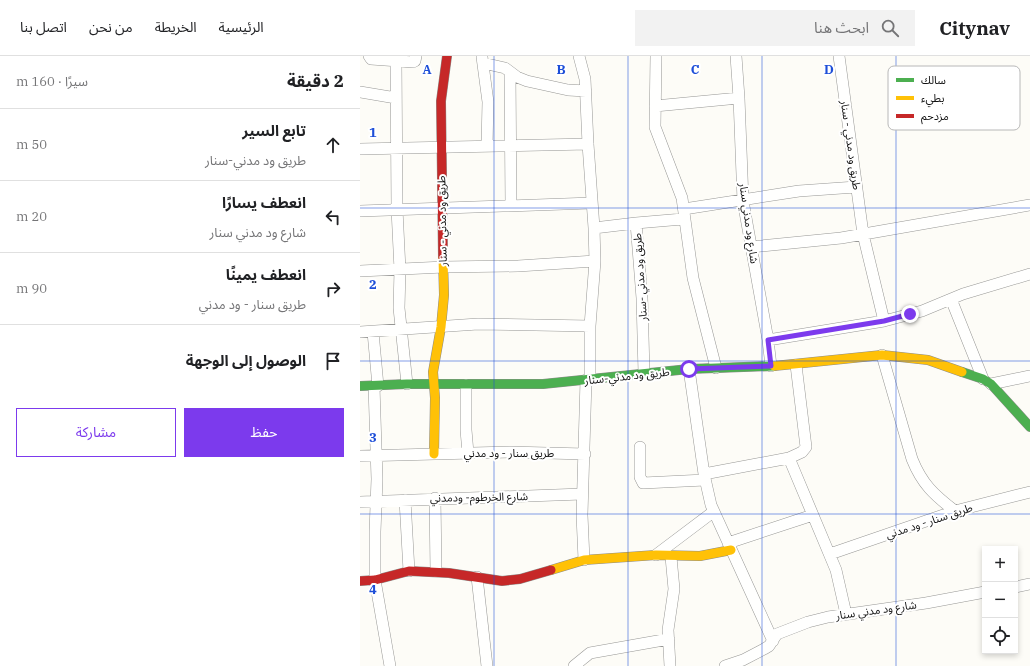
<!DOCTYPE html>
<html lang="ar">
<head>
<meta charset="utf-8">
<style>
	body { margin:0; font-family:"IBM Plex Serif","Noto Sans Arabic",serif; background:#f2f2f2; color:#202124; direction:rtl }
	.controls { position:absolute; right:12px; bottom:12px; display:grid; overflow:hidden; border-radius:0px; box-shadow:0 2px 6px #0003 }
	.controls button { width:36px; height:36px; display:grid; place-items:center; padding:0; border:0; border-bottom:1px solid #e0e0e0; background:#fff; color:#202124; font:20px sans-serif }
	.stop { position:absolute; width:12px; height:12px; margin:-9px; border:3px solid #7c3aed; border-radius:50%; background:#fff }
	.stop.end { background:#7c3aed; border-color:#fff; box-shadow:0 1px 4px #0008 }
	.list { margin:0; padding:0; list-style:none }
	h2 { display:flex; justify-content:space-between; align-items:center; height:52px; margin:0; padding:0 16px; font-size:17px }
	h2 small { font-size:13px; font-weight:400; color:#757577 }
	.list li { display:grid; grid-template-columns:26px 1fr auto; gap:12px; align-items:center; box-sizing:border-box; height:72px; padding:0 16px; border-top:1px solid #e0e0e0 }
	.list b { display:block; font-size:15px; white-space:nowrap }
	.list p { margin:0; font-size:13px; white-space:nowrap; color:#757577 }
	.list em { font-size:13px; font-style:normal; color:#757577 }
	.actions { display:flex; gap:8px; padding:12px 16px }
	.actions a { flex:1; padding:9px 0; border:1px solid #7c3aed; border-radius:0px; text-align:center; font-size:14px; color:#7c3aed }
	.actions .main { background:#7c3aed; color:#fff }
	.icon { flex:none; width:22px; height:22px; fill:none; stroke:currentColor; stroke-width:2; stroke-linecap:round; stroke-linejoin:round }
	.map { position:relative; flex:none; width:670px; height:610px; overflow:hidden; direction:ltr }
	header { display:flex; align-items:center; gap:24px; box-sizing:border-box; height:56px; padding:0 20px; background:#fff; border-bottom:1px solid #e0e0e0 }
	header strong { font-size:19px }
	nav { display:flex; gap:22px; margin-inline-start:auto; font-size:14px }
	.search { width:280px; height:36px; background:#f2f2f2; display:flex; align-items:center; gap:10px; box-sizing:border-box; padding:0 14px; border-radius:0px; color:#757577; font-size:15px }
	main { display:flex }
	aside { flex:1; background:#fff }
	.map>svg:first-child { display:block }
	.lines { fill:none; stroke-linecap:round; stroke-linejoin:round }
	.street-casing { stroke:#979795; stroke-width:12 }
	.fast-casing { stroke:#8e8d8b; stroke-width:10 }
	.slow-casing { stroke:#8e8d8b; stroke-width:10 }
	.jam-casing { stroke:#8e8d8b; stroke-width:10 }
	.street { stroke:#fffffe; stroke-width:11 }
	.fast { stroke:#4caf50; stroke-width:9 }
	.slow { stroke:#ffc107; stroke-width:9 }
	.jam { stroke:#c62828; stroke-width:9 }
	.route { stroke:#7c3aed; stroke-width:5 }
	.grid { fill:none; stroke:#1d4ed8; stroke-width:1; stroke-opacity:0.55 }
	.labels { text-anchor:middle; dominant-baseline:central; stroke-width:4; stroke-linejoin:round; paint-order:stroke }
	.street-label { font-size:11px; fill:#111; stroke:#fff }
	.key { fill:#fff; stroke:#b8b8b8; stroke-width:1 }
	.key-label { font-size:11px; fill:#111 }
	.grid-label { font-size:13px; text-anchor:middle; font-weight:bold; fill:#1d4ed8; stroke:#fff; stroke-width:4; stroke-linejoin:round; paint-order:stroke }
</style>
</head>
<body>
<header>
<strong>Citynav</strong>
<div class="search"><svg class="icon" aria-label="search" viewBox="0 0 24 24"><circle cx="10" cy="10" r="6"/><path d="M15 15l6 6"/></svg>ابحث هنا</div>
<nav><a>الرئيسية</a><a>الخريطة</a><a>من نحن</a><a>اتصل بنا</a></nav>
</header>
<main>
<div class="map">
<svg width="670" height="610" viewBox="0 0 670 610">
	<rect width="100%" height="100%" fill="#fdfcf7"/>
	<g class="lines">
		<defs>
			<path id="street" d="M9,0l2,3 42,3 2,-1 1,-5
				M219,0l6,23 3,65 6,84 1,33 -5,65v54
				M296,0l-1,71 27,71 11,80 23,90
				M376,0l3,42 4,103 25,139 3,26
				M479,0l24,178 21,87
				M122,1l6,45 -1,43
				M36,4l1,149 3,61 -1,38 8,76
				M123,7l22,5 12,9 10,4 41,9 18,1
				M150,16l1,134
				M0,36l36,6
				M295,50l84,-8
				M0,93l228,-5
				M324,153l115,-18 57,-4
				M0,155l232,-8
				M276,167l47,-4
				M234,172l42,-5 6,75 2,75
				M391,191l90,-9 189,-33
				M0,215l84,-4 74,-1 77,-5
				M591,243l32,80
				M0,276l118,-8 112,2
				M13,276l5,54
				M408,284l116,-19 38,-10 41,-17 67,-20
				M522,299l30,104c10,25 22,36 43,52
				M329,313l15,105 7,31 62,136
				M631,328l39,-8
				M106,329v45l2,23
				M14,330l3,93 -2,53v48l15,86
				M280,391v30l3,6 62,-3
				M0,400l150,-4 75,2
				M429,402l13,-6 4,-5 -10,-82
				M344,418l85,-16 47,112 10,44
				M75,442l1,73
				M45,444l4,71
				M0,446l222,-8
				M368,487l85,-28
				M470,498l125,-43 75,-19
				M296,499l57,-43
				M224,504l-2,-45 4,-135
				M117,521l10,89
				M655,531l15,-3
				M214,610l16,-13 79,-14
				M310,610l-2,-36 6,-41 -3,-32
				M365,610l18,-6 21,-11 5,-3 8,-12 31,-12 20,-5 98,-14 59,-11"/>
			<path id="fast" d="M602,316l21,7 8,5 39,43
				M0,330l47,-2h136l146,-15 85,-3"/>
			<path id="slow" d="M414,310l108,-11 46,5 34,12
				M74,398l1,-56 -2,-26 8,-45 3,-32 -1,-37
				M191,514l33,-10 72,-5 44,1 31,-6"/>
			<path id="jam" d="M83,202l-2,-157 6,-45
				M0,525l15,-1 34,-9 40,2 53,8 18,-2 31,-9"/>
		</defs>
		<use href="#street" class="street-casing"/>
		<use href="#fast" class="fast-casing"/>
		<use href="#slow" class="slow-casing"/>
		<use href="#jam" class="jam-casing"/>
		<use href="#street" class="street"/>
		<use href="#fast" class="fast"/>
		<use href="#slow" class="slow"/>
		<use href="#jam" class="jam"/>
	</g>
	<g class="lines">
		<path class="route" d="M329,313l82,-3 -3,-26 116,-19 26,-7"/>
	</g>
	<path class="grid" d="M134,0v610M268,0v610M402,0v610M536,0v610M0,152h670M0,305h670M0,458h670"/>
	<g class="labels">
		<g class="street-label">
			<text transform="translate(491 89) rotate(82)">طريق ود مدني - سنار</text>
			<text transform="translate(82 165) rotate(-91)">طريق ود مدني - سنار</text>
			<text transform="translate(389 167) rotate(82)">شارع ود مدني سنار</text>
			<text transform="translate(280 221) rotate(-94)">طريق ود مدني -سنار</text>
			<text transform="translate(267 320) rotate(-6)">طريق ود مدني-سنار</text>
			<text x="149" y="397">طريق سنار - ود مدني</text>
			<text transform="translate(119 441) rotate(-1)">شارع الخرطوم- ودمدني</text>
			<text transform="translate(569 465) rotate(-18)">طريق سنار - ود مدني</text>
			<text transform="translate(516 554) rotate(-8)">شارع ود مدني سنار</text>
		</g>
	</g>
	<rect x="528" y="10" width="132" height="64" rx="6" class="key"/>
	<rect x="536" y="22" width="18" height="4" fill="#4caf50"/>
	<rect x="536" y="40" width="18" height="4" fill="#ffc107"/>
	<rect x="536" y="58" width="18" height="4" fill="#c62828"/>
	<g class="key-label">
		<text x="561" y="28">سالك</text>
		<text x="561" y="46">بطيء</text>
		<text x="561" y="64">مزدحم</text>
	</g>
	<g class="grid-label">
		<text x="67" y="18">A</text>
		<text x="201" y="18">B</text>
		<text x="335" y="18">C</text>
		<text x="469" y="18">D</text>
		<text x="13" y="81">1</text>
		<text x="13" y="233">2</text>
		<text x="13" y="386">3</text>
		<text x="13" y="538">4</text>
	</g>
</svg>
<div class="controls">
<button>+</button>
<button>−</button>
<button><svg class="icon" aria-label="locate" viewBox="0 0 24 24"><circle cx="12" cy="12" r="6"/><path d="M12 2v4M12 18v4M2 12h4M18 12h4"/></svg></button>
</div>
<div class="stop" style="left:329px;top:313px"></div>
<div class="stop end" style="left:550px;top:258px"></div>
</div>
<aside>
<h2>2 دقيقة<small>سيرًا · 160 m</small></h2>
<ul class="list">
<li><svg class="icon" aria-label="ahead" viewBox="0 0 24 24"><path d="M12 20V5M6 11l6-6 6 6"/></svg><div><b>تابع السير</b><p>طريق ود مدني-سنار</p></div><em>50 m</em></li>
<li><svg class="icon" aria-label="left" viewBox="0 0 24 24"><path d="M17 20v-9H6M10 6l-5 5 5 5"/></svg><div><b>انعطف يسارًا</b><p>شارع ود مدني سنار</p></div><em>20 m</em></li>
<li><svg class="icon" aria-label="right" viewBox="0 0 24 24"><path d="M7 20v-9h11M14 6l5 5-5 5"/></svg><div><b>انعطف يمينًا</b><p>طريق سنار - ود مدني</p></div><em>90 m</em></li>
<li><svg class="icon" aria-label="arrive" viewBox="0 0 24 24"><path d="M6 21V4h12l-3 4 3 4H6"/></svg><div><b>الوصول إلى الوجهة</b></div></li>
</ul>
<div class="actions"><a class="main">حفظ</a><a>مشاركة</a></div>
</aside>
</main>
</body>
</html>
